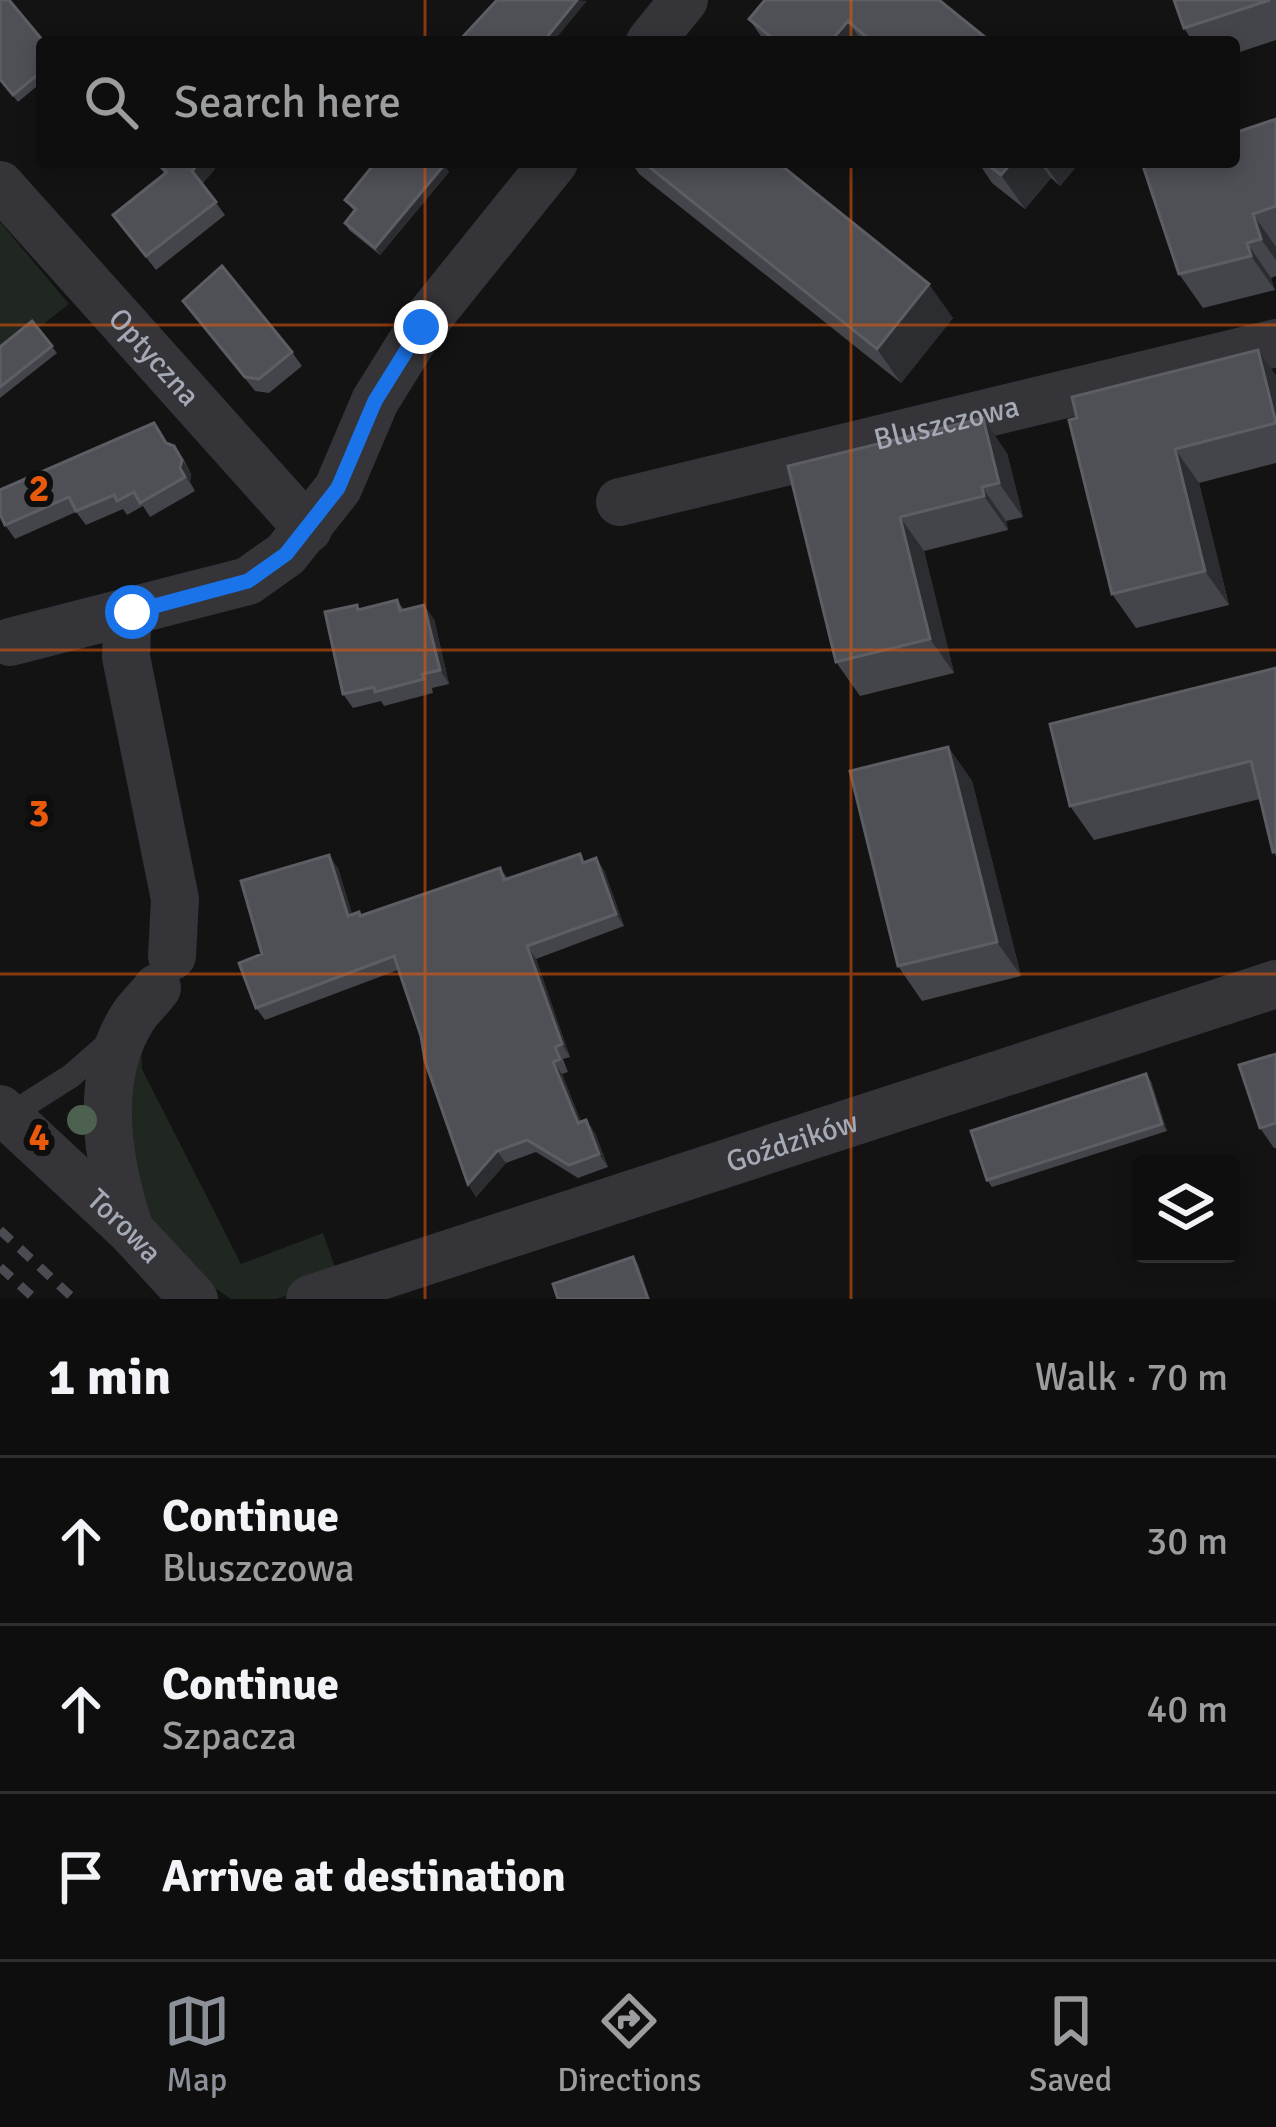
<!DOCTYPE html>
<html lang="en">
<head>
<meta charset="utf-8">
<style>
	body { margin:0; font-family:Signika,sans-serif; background:#171718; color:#f1f3f6 }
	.controls { position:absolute; right:36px; bottom:36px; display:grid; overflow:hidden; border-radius:12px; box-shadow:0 6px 18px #0003 }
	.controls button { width:108px; height:108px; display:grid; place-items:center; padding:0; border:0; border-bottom:3px solid #2e2e2f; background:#0e0e0f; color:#f1f3f6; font:60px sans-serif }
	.stop { position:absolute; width:36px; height:36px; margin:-27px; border:9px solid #1a73e8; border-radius:50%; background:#fff }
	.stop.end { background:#1a73e8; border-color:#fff; box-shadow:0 3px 12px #0008 }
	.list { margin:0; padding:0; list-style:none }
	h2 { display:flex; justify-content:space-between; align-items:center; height:156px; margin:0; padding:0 48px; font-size:51px }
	h2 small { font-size:39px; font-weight:400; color:#9b9c9e }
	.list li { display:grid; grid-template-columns:78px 1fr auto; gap:36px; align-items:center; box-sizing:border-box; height:168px; padding:0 48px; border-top:3px solid #2e2e2f }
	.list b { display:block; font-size:45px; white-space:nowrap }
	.list p { margin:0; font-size:39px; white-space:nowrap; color:#9b9c9e }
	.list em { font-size:39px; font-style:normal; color:#9b9c9e }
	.icon { flex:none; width:66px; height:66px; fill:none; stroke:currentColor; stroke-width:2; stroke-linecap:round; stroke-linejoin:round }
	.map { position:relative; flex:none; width:1276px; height:1299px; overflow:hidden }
	.search { position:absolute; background:#0e0e0f; box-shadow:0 6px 18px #0003; left:36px; right:36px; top:36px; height:132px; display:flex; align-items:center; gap:30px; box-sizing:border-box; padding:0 42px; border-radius:12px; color:#9b9c9e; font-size:45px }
	.sheet { height:660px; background:#0e0e0f }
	nav { display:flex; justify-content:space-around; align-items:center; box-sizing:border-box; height:168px; border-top:3px solid #2e2e2f; background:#0e0e0f; font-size:33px; color:#9b9c9e }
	nav a { display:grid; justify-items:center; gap:6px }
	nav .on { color:#8c9099 }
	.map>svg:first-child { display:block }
	.green { fill:#1f2720 }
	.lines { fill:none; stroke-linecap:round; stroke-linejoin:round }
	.lane { stroke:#343439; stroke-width:24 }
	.street { stroke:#343439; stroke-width:48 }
	.rail { stroke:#4b4c52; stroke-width:9; stroke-dasharray:15 12; stroke-linecap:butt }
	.tree { fill:#4c614f }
	.wall { fill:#44454a }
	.shaded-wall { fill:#2c2d30 }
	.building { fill:#4f5056; stroke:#5c5e64; stroke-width:3 }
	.route { stroke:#1a73e8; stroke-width:15 }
	.grid { fill:none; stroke:#e8590c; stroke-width:3; stroke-opacity:0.55 }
	.labels { text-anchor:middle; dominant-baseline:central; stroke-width:12; stroke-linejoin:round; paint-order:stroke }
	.street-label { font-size:30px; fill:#a4a9b5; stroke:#0e0e0f }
	.grid-label { font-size:39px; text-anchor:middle; font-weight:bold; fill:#e8590c; stroke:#0e0e0f; stroke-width:12; stroke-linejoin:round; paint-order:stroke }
</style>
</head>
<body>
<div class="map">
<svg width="1276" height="1299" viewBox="0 0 1276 1299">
	<rect width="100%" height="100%" fill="#131314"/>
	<path class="green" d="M0,222l69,82 -69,54z
		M141,1048l1,21 99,195 82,-31 12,34 -11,17 -48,15h-45l-34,-23 -58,-65 -19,-74z"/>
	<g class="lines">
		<path class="lane" d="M8,1116l63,-40 40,-35"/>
		<g class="street">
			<path d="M650,42l34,-42"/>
			<path id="s1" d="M0,185l308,344"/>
			<path id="s2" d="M620,502l656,-159"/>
			<path d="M132,612l-5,15 -1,30 49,242 -3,57"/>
			<path d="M10,642l238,-61 38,-27 52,-66 37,-87 46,-74 133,-165"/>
			<path id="s3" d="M0,1109l130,121 64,69"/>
			<path d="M130,1230c-22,-66 -38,-149 3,-213 6,-10 17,-19 24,-29"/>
			<path id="s4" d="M310,1299l966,-315"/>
		</g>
		<path class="rail" d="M0,1230l74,69
			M0,1267l35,32"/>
	</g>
	<circle class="tree" cx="82" cy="1120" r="15"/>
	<path class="wall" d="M765,0l226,42h-226l-16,-23z
		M1174,0h102v40l-42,14v-12h-41l-9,-14z
		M42,42v40l-24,20 -18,-22z
		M1276,119v157l-5,2 4,12 -72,18 -24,-34z
		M154,162h56l5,7 -13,15 23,31 -69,55 -43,-55 52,-41z
		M631,162h146l176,156 -52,65 -262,-209z
		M978,162h102l-20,24 -9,-8 -26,31 -33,-26z
		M444,165l5,7 -69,83 -31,-25 -4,-7 9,-12 -9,-11 34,-34z
		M183,301l109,51 10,14 -33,27 -14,-2z
		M32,321l25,32 -57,45v-51z
		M1276,375v88l-77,20 30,122 -93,23 -24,-34 -43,-174z
		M168,444l6,2 10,14 7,14 -1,8 5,9 -45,26 -7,-11 -16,9 -4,-6 -37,16 -10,-13 -61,27 -10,-14z
		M1007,453l16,64 -17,4 2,9 -84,21 30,122 -94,23 -24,-34 -48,-196z
		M397,600l7,10 30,9 15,65 -17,4 1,5 -49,13 -3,-5 -28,7 -10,-14 14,-89 3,4z
		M1276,668v188l-3,-4 -13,-53 -166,41 -24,-34z
		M948,747l24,34 49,195 -99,25 -24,-35z
		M585,862l19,8 20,56 -88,33 34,98 -7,2 5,13 -6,2 19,48 5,-2 9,13 13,34 -30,11 -42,-26 -30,11 -30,34 -8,-13 -47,-148 -23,-66 -133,50 -9,-12 6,-54 76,-86 14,47 9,1 139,-48 8,11z
		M1276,1054v94h-2l-14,-20z
		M1151,1081l16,50 -175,56 -5,-7z"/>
	<path class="shaded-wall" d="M577,0l10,1 -34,41h-10z
		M848,21l14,21h-32z
		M199,162h11l5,7 -14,16 -9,-14z
		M1012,162h27l12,16 -26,31 -24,-34z
		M1043,162h37l-20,24z
		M444,165l5,7 -69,83 -5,-7z
		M1253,214l23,33v13l-15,-21z
		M1247,243l24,35 4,12 -24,-34z
		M929,284l24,34 -52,65 -24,-34z
		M1258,350l18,25v45z
		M983,418l24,35 16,64 -24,-34z
		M174,446l17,28 -1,8 5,9 -15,-23z
		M1175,449l24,34 30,122 -24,-34z
		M982,487l24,34 2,9 -24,-34z
		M900,517l24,34 30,122 -24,-34z
		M424,605l10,14 15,65 -9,-14z
		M948,747l24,34 49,195 -24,-34z
		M329,855l9,13 19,61 -9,-13z
		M596,858l8,12 20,56 -8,-12z
		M527,946l9,13 34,98 -8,-13z
		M553,1062l9,12 25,62 -9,-13z
		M1146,1074l5,7 16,50 -5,-7z
		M586,1120l9,13 13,34 -9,-13z
		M497,1151l9,12 -30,34 -8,-13z
		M633,1257l5,7 12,35h-2z"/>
	<path class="building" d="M0,0h9l35,42h-2v29l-29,24 -13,-16z
		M497,0h80l-34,42h-85z
		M765,0h174l52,42h-119l-24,-21 -18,21h-39l-4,-3 -3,3h-7l-28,-23z
		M1174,0h96l-86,28z
		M1276,119v87l-23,8 8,25 -14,4 4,13 -72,18 -37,-111 92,-1v-29z
		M157,162h42l-7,9 24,31 -70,54 -33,-41 54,-43z
		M382,162h59l3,3 -69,83 -30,-25 11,-14 -11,-9 30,-37 4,3z
		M643,162h134l152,122 -52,65z
		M984,162h28l-11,13z
		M222,266l70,86 -33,27 -14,-2 -62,-76z
		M32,321l20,25 -52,41v-40z
		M1258,350l18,73 -101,26 30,122 -93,23 -43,-174 8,-2 -5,-21z
		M983,418l16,65 -17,4 2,9 -84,21 30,122 -94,23 -48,-196z
		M154,423l12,20 8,3 8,14 -2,8 5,9 -45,26 -6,-11 -17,9 -3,-6 -38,16 -7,-14 -64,28 -5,-11v-24z
		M397,600l3,11 24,-6 16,65 -18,4 2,5 -49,13 -1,-5 -31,7 -18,-82 32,-7 1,5z
		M1276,668v183l-3,1 -22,-91 -181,45 -20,-82z
		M948,747l49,195 -99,24 -48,-195z
		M580,854l3,9 13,-5 20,56 -89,32 35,98 -7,3 5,12 -7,3 25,61 8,-3 13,34 -30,11 -42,-25 -30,11 -29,33 -43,-123 -4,-25 -27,-80 -138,52 -17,-45 23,-9 -21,-73 88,-26 19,61 11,-4 1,4 140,-48 4,12z
		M1276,1054v69l-16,5 -21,-63z
		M1146,1074l16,50 -175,56 -16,-49z
		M633,1257l15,42h-90l-5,-15z"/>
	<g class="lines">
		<path class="route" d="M132,612l116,-31 38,-27 52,-66 37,-87 46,-74"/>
	</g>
	<path class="grid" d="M425,0v42M851,0v42M425,162v1137M851,162v1137M0,325h1276M0,650h1276M0,974h1276"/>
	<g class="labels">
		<g class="street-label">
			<text stroke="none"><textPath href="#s1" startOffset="231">Optyczna</textPath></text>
			<text stroke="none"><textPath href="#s2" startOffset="336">Bluszczowa</textPath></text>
			<text stroke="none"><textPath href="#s4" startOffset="507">Goździków</textPath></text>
			<text stroke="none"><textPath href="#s3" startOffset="171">Torowa</textPath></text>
		</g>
	</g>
	<g class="grid-label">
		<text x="39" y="501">2</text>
		<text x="39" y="826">3</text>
		<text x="39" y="1150">4</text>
	</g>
</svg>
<div class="controls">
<button><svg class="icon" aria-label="layers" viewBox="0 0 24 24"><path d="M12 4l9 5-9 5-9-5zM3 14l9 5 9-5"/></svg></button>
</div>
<div class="stop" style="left:132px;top:612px"></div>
<div class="stop end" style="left:421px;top:327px"></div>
<div class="search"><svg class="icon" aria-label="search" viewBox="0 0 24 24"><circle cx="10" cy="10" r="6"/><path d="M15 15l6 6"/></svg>Search here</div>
</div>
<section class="sheet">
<h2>1 min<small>Walk · 70 m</small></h2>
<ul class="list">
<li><svg class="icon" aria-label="ahead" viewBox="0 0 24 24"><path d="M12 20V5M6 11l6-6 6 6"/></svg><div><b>Continue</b><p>Bluszczowa</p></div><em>30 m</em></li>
<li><svg class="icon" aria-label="ahead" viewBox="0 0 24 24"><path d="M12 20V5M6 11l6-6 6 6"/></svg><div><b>Continue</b><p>Szpacza</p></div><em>40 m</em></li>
<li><svg class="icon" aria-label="arrive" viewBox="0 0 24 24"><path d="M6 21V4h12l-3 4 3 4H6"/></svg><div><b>Arrive at destination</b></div></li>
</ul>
</section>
<nav>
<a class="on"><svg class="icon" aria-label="map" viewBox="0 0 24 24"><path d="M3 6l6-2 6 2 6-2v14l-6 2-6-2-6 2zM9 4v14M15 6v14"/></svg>Map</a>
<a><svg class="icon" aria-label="directions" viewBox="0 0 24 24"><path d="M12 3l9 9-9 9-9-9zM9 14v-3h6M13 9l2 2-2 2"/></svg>Directions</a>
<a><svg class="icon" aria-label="saved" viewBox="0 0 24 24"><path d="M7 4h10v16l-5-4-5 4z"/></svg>Saved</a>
</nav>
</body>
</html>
